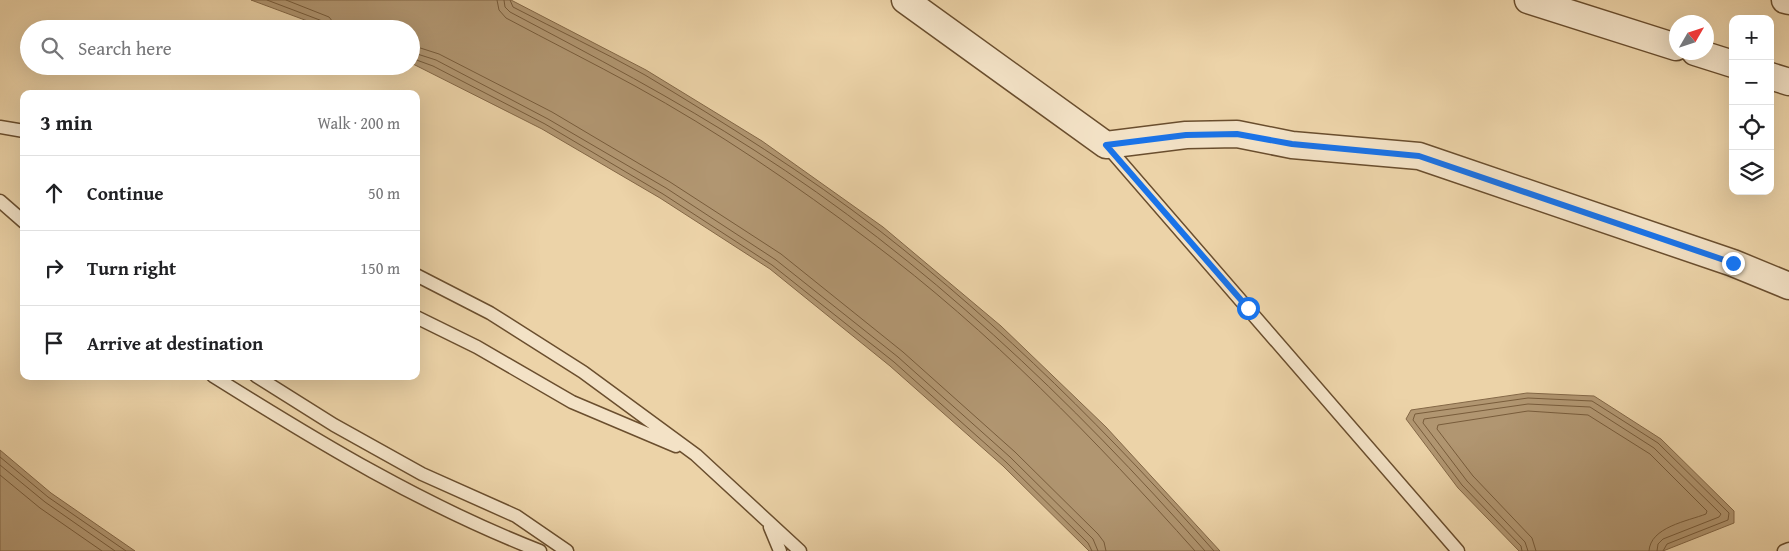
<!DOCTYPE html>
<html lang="en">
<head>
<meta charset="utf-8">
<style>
	body { margin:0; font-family:"Gentium Book Plus",serif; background:#f2f2f2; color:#202124 }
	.controls { position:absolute; right:15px; top:15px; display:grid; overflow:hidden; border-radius:10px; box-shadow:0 5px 20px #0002 }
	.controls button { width:45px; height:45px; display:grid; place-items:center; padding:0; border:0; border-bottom:1px solid #e0e0e0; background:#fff; color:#202124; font:25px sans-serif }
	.compass { position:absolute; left:1669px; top:15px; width:45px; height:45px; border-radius:50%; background:#fff; box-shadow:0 5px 20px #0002; rotate:51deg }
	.stop { position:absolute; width:15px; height:15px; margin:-11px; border:4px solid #1a73e8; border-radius:50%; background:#fff }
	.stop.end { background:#1a73e8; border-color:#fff; box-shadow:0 1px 5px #0008 }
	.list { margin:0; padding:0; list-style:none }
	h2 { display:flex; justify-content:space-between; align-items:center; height:65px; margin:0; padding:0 20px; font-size:21px }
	h2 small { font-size:16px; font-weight:400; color:#757577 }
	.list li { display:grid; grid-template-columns:32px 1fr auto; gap:15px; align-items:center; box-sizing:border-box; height:75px; padding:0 20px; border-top:1px solid #e0e0e0 }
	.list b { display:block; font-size:19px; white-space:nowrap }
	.list em { font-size:16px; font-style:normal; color:#757577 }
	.icon { flex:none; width:28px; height:28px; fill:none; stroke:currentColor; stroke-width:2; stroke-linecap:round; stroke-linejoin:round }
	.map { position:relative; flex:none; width:1789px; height:551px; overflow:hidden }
	.search { position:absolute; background:#fff; box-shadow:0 5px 20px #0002; left:20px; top:20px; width:400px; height:55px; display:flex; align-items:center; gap:12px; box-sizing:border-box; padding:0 18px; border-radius:28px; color:#757577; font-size:19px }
	.panel { position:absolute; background:#fff; box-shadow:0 5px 20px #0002; left:20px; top:90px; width:400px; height:290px; border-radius:10px }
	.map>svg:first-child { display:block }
	.water { fill:#b19671; stroke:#836746 }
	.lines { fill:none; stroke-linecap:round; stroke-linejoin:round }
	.shore { stroke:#785c3b; stroke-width:1 }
	.service-casing { stroke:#6a4e2e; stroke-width:15 }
	.minor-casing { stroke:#6a4e2e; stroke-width:29 }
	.service { stroke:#f3e2c6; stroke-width:12 }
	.minor { stroke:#f3e2c6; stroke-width:26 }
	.route { stroke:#1a73e8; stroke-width:6 }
</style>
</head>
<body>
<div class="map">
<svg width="1789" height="551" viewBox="0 0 1789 551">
	<rect width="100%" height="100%" fill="#ecd3a8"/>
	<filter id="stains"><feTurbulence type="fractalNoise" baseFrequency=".004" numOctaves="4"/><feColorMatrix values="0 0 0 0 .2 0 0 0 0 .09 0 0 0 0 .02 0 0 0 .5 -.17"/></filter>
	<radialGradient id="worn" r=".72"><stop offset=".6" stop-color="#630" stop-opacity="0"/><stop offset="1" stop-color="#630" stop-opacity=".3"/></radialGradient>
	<path class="water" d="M251,0h260l135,70 116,71 121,86 118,99 105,101 114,124h-131l-86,-85 -113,-100 -120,-97 -110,-71 -118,-69 -131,-66v-34h-82z
		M1527,393l67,3 67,43 73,72v12l-71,28h-144l-61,-63 -52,-69 5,-9z
		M0,450l51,43 84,58h-135z"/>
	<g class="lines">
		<path class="shore" d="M267,0l58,22 3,7
			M286,0l43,17 4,5 2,7
			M497,0l2,10 7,8c43,23 87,45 129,68 82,45 161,99 235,155 120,90 226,199 325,310
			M504,0l1,7 5,5c83,44 165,87 244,138 170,109 318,250 451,401
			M510,0l3,7c44,23 89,44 132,68 80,48 161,99 235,156 122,95 232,205 334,320
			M411,45l28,9 113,58 118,70 111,72 122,98 112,100 83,82 6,8 2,9
			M411,52l25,8 112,59 118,69 110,72 122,97 112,100 83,82 5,12
			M411,58l22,8 112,58 118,70 109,71 122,97 112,100 82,81 4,8
			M0,457l48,40 78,54
			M0,465l45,37 70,49
			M0,475l40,33 62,43
			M1522,551l-1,-5 -59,-61 -49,-65 2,-6 113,-16 64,3 66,42 71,70 -1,7 -61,24 -4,7
			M1528,551l-3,-9 -58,-61 -44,-58 1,-4 104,-15 62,3 64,41 67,66 -2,3 -56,22 -5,5 -1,7
			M1536,551l-4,-13 -59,-62 -36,-47 1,-4 90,-14 60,4 62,39 57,57 -1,3c-18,7 -56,13 -57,37"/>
		<defs>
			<path id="service" d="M0,127l24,4
				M1106,145l352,406
				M0,201l24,21
				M416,275l74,38 93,59 113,83 104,96
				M416,317l61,30 95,55 104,44
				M213,376c107,67 209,129 327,175
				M256,376l78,49 88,49 94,42 51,35
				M770,527l10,24
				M1784,551l5,-2"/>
			<path id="minor" d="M905,0l201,145 80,-10 51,-1 55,11 127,11 314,107 56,23
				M1528,0l148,47
				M1785,0l4,1
				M1695,52l38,12
				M1770,76l19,6"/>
		</defs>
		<use href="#service" class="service-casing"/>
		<use href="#minor" class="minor-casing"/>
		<use href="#service" class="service"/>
		<use href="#minor" class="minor"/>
	</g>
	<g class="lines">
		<path class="route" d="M1248,308l-142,-163 80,-10 51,-1 55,10 127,12 314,107"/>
	</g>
	<rect width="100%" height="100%" filter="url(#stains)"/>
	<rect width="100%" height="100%" fill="url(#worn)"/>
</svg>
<div class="controls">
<button>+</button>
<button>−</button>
<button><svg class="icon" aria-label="locate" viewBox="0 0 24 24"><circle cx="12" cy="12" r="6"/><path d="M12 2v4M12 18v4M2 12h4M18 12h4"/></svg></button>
<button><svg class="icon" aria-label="layers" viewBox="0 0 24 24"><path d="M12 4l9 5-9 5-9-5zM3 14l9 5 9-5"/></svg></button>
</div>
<svg class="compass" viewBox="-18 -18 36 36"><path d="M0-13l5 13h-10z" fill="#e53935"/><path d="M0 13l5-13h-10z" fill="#757577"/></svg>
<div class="stop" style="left:1248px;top:308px"></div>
<div class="stop end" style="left:1733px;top:263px"></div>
<div class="search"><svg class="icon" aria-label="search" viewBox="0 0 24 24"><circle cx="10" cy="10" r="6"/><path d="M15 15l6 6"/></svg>Search here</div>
<section class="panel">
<h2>3 min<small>Walk · 200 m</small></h2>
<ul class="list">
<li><svg class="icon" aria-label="ahead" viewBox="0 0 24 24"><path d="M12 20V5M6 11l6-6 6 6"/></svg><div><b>Continue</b></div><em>50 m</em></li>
<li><svg class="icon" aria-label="right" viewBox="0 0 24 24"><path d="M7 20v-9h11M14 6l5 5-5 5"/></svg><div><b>Turn right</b></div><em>150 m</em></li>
<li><svg class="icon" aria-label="arrive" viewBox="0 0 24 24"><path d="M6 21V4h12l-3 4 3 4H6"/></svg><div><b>Arrive at destination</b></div></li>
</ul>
</section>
</div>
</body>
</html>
